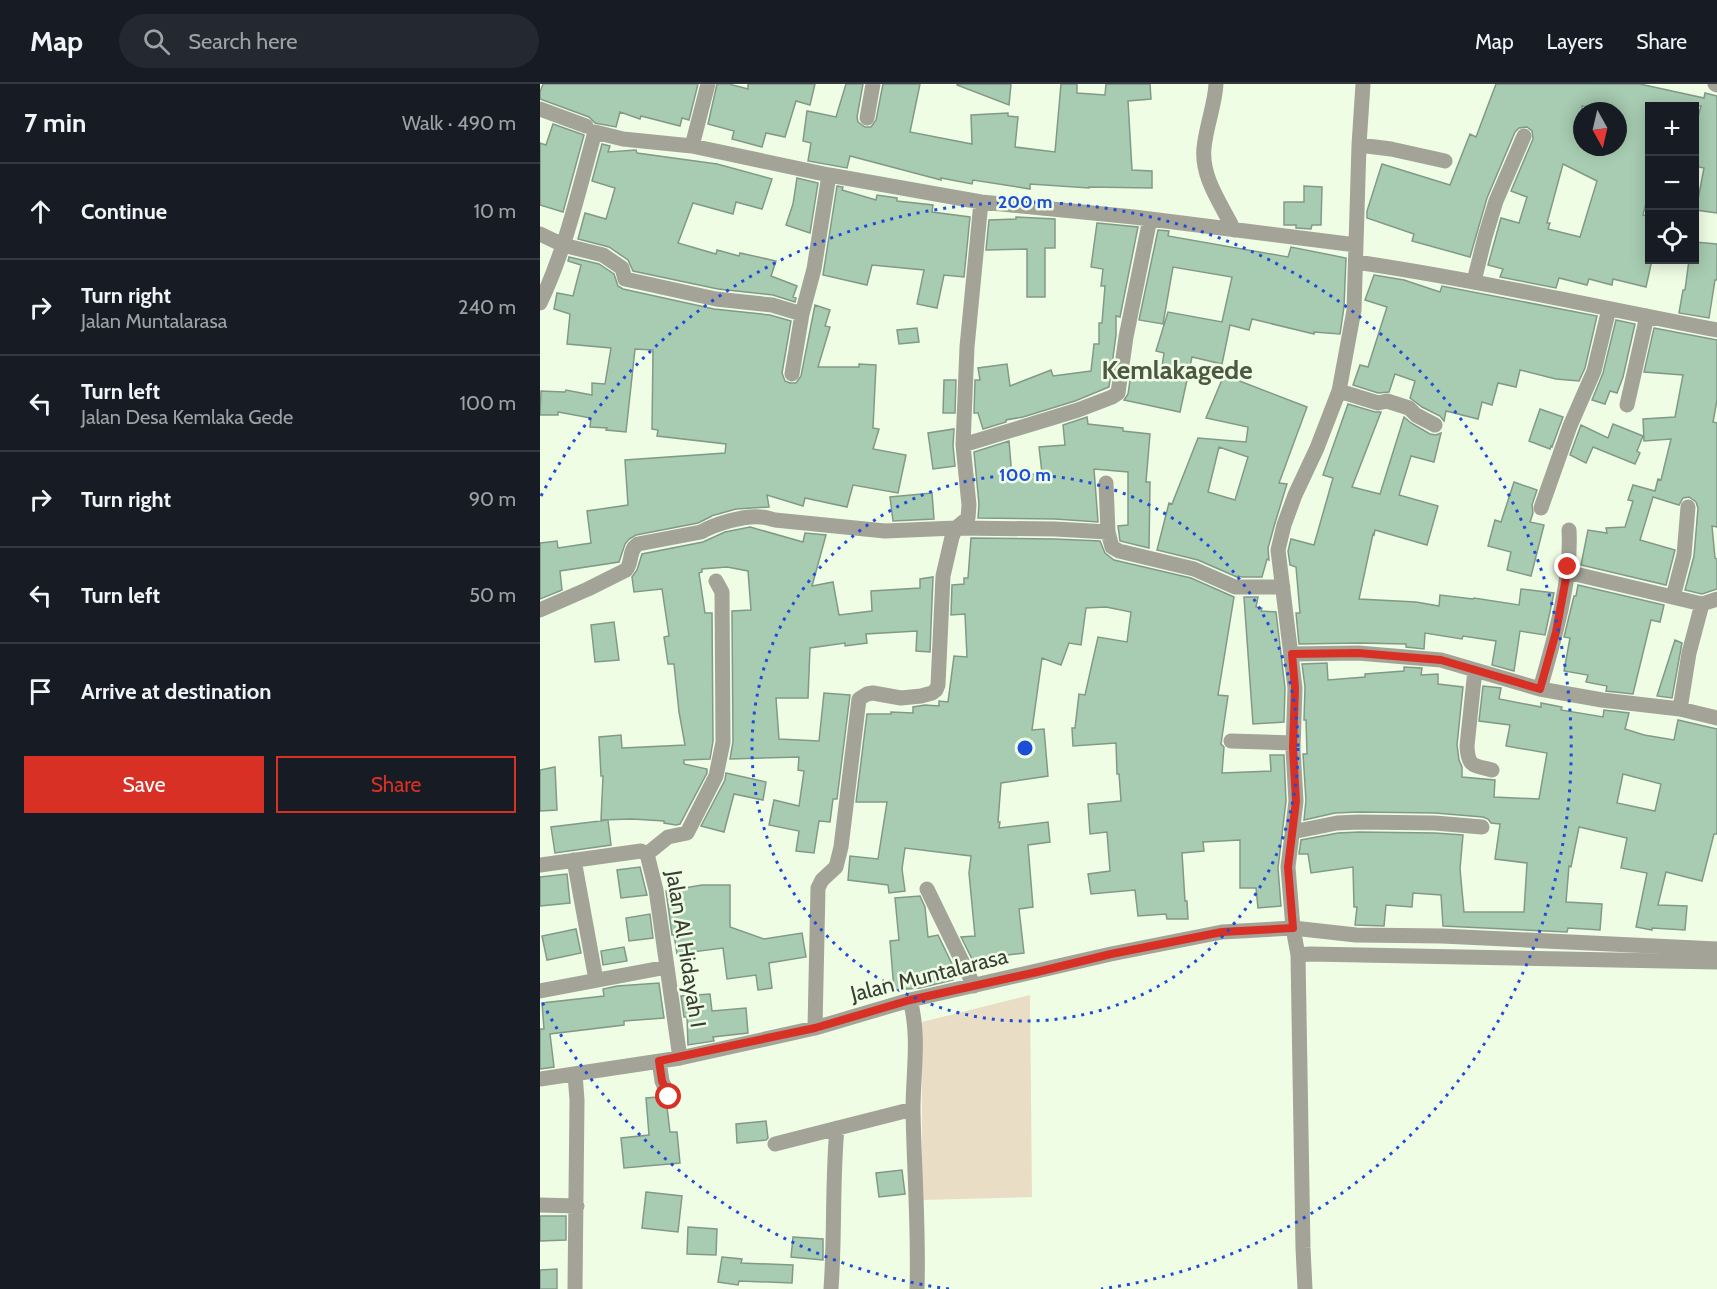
<!DOCTYPE html>
<html lang="en">
<head>
<meta charset="utf-8">
<style>
	body { margin:0; font-family:Cabin,sans-serif; background:#242831; color:#f1f3f6 }
	.controls { position:absolute; right:18px; top:18px; display:grid; overflow:hidden; border-radius:0px; box-shadow:0 3px 15px #0003 }
	.controls button { width:54px; height:54px; display:grid; place-items:center; padding:0; border:0; border-bottom:2px solid #363941; background:#171b24; color:#f1f3f6; font:30px sans-serif }
	.compass { position:absolute; left:1033px; top:18px; width:54px; height:54px; border-radius:50%; background:#171b24; box-shadow:0 3px 15px #0003; rotate:172deg }
	.stop { position:absolute; width:18px; height:18px; margin:-14px; border:4px solid #d93025; border-radius:50%; background:#fff }
	.stop.end { background:#d93025; border-color:#fff; box-shadow:0 2px 6px #0008 }
	.list { margin:0; padding:0; list-style:none }
	h2 { display:flex; justify-content:space-between; align-items:center; height:78px; margin:0; padding:0 24px; font-size:26px }
	h2 small { font-size:20px; font-weight:400; color:#9ea1a6 }
	.list li { display:grid; grid-template-columns:39px 1fr auto; gap:18px; align-items:center; box-sizing:border-box; height:96px; padding:0 24px; border-top:2px solid #363941 }
	.list b { display:block; font-size:22px; white-space:nowrap }
	.list p { margin:0; font-size:20px; white-space:nowrap; color:#9ea1a6 }
	.list em { font-size:20px; font-style:normal; color:#9ea1a6 }
	.actions { display:flex; gap:12px; padding:18px 24px }
	.actions a { flex:1; padding:14px 0; border:2px solid #d93025; border-radius:0px; text-align:center; font-size:21px; color:#d93025 }
	.actions .main { background:#d93025; color:#fff }
	.icon { flex:none; width:33px; height:33px; fill:none; stroke:currentColor; stroke-width:2; stroke-linecap:round; stroke-linejoin:round }
	.map { position:relative; flex:none; width:1177px; height:1205px; overflow:hidden }
	header { display:flex; align-items:center; gap:36px; box-sizing:border-box; height:84px; padding:0 30px; background:#171b24; border-bottom:2px solid #363941 }
	header strong { font-size:28px }
	nav { display:flex; gap:33px; margin-inline-start:auto; font-size:21px }
	.search { width:420px; height:54px; background:#242831; display:flex; align-items:center; gap:15px; box-sizing:border-box; padding:0 21px; border-radius:33px; color:#9ea1a6; font-size:22px }
	main { display:flex }
	aside { flex:1; background:#171b24 }
	.map>svg:first-child { display:block }
	.green { fill:#eaddc5 }
	.building { fill:#a7ccb1; stroke:#829988; stroke-width:1.5; fill-rule:evenodd }
	.lines { fill:none; stroke-linecap:round; stroke-linejoin:round }
	.minor { stroke:#a3a398; stroke-width:15 }
	.route { stroke:#d93025; stroke-width:8 }
	.ring { fill:none; stroke:#1d4ed8; stroke-width:3; stroke-dasharray:3 6 }
	.labels { text-anchor:middle; dominant-baseline:central; stroke-width:5; stroke-linejoin:round; paint-order:stroke }
	.street-label { font-size:22px; fill:#393e34; stroke:#f0fde5 }
	.quarter-label { font-size:26px; font-weight:bold; fill:#4d5843; stroke:#f0fde5 }
	.centre { fill:#1d4ed8; stroke:#f0fde5; stroke-width:3 }
	.ring-label { font-size:18px; text-anchor:middle; font-weight:bold; fill:#1d4ed8; stroke:#f0fde5; stroke-width:5; stroke-linejoin:round; paint-order:stroke }
</style>
</head>
<body>
<header>
<strong>Map</strong>
<div class="search"><svg class="icon" aria-label="search" viewBox="0 0 24 24"><circle cx="10" cy="10" r="6"/><path d="M15 15l6 6"/></svg>Search here</div>
<nav><a>Map</a><a>Layers</a><a>Share</a></nav>
</header>
<main>
<aside>
<h2>7 min<small>Walk · 490 m</small></h2>
<ul class="list">
<li><svg class="icon" aria-label="ahead" viewBox="0 0 24 24"><path d="M12 20V5M6 11l6-6 6 6"/></svg><div><b>Continue</b></div><em>10 m</em></li>
<li><svg class="icon" aria-label="right" viewBox="0 0 24 24"><path d="M7 20v-9h11M14 6l5 5-5 5"/></svg><div><b>Turn right</b><p>Jalan Muntalarasa</p></div><em>240 m</em></li>
<li><svg class="icon" aria-label="left" viewBox="0 0 24 24"><path d="M17 20v-9H6M10 6l-5 5 5 5"/></svg><div><b>Turn left</b><p>Jalan Desa Kemlaka Gede</p></div><em>100 m</em></li>
<li><svg class="icon" aria-label="right" viewBox="0 0 24 24"><path d="M7 20v-9h11M14 6l5 5-5 5"/></svg><div><b>Turn right</b></div><em>90 m</em></li>
<li><svg class="icon" aria-label="left" viewBox="0 0 24 24"><path d="M17 20v-9H6M10 6l-5 5 5 5"/></svg><div><b>Turn left</b></div><em>50 m</em></li>
<li><svg class="icon" aria-label="arrive" viewBox="0 0 24 24"><path d="M6 21V4h12l-3 4 3 4H6"/></svg><div><b>Arrive at destination</b></div></li>
</ul>
<div class="actions"><a class="main">Save</a><a>Share</a></div>
</aside>
<div class="map">
<svg width="1177" height="1205" viewBox="0 0 1177 1205">
	<rect width="100%" height="100%" fill="#f0fde5"/>
	<path class="green" d="M490,911l2,202 -110,3v-178z"/>
	<path class="building" d="M3,0h155l-9,36 -7,-2 -2,8 -39,-10 -1,3 -20,-7 -4,15 -21,-4 -6,-6 -49,-18v-7z
		M177,0h12l19,5v-5h67l-5,21 -14,-4 -11,36 -19,-4 -4,14 -30,-8 2,-8 -26,-7z
		M306,0h17l-6,33 1,5 7,5h6l5,-7 7,-36h37l-10,48 62,12 -1,-29 37,-2v3l10,1 -3,30 40,5 6,-68h16v9l28,2 1,-11h44l1,15 -23,2 4,69 20,1v17l-63,-1v1l-59,-4v5l-57,-9 -1,4 -31,-6v2l-91,-24 -3,12 -39,-7 3,-18 -8,-2 4,-30 29,6z
		M417,0h54l-2,21 -52,-20z
		M956,0h144l64,14 1,-5 12,3v117l-21,-3 8,-42 -9,-2v-38l6,-22h-51v82l-7,27 7,2v43h2l-6,27 -33,-8 -1,6 -23,-6 -2,6 -28,-7 -3,10 -56,-11 3,-8 -15,-4 13,-47 18,5 8,-26 -16,-6 22,-52 -1,-8 -5,-4 -8,1 -4,4 -28,66 -17,59 -58,-16 2,-7 -47,-16v-7l15,-47 68,21 20,-51 6,3zM1042,22l19,5h17v36h-36zM1023,80l34,17 -17,56 -32,-8 2,-6h-3z
		M13,40l31,11 -21,77 -23,-7v-62l6,2z
		M62,60l8,2 -2,6 28,-2 1,3 80,11 55,15 -10,30 -26,-7 -3,12 -40,-11 -15,40 38,11 1,-4 22,6 1,-3 36,8 -5,15 26,10 -4,11 3,1 -1,4 -22,-7 -55,-6 -85,-18 -5,-11 -19,-13 -31,-8 7,-26 21,6 9,-31 -23,-7z
		M257,94l21,5 -8,50 -24,-8 7,-21z
		M297,102l6,1 -1,3 34,10 1,-5 20,3v3l36,4 -1,7 38,5 -6,60 -20,-2 -7,33 -20,-4 7,-34 -52,-5 -5,20 -44,-10z
		M764,102l18,1 -1,38h-9l-1,4 -15,-1v-3h-12v-23h20z
		M476,133l39,2v29h-10v49h-18v-48l-41,1 3,-30 27,-1z
		M557,139l41,4 -18,90 -4,-1v19l-7,52 -34,14 -52,16 -17,3v2l-23,7 -5,-16h-4l1,-33h5l-2,-12 29,-4 3,22 41,-16 2,6 38,-5 3,-27h5v-21h3l3,-37h-4l2,-17 -12,-2z
		M618,146l11,1 -1,5 120,21 3,-10 55,11 -2,49 -4,27 -26,-2v2l-62,-15 -3,11 -19,-5 -8,39 -30,-7 -12,55 -56,-12 4,-6 3,-20 29,6 4,-27 -8,-2 12,-39 54,10 10,-45 -59,-10 -10,57 -24,-4z
		M1155,158l22,2v36h-2l-6,38 -30,-5 4,-23h2l4,-30h6z
		M29,173l30,7 15,10 4,12 5,3 91,20 56,6 21,6 -9,52 3,8 5,2h6l5,-7 14,-71 15,5 -5,16 5,1 -12,40h41v-3l17,1 -3,63 6,1 -6,20 33,6 -8,38 -45,-8 -6,22 -42,-9 -2,8 -36,-11 2,12 -33,2 -25,7h1l-14,7 -62,12 -7,4 -4,5 -6,18 -59,9 2,19 -22,9v-56l17,-2 1,7 33,-5 -4,-32 41,-6 -3,-45 100,-7 1,-9 -69,-8 1,-6 -6,-1 1,-79 -18,-1 -9,83 -20,-2 1,-2 -17,-1 1,-9 -33,-6v3h-18l1,-24 24,1 1,-2 26,5v-12l13,1 6,-36 -44,-4 3,-30 -16,-5 3,-16 16,3 8,-31 -13,-4z
		M834,191l30,5 36,12 2,-6 155,30 -12,52 -6,13 -23,-2 -36,-9 -4,17 -18,-4 -6,22 -10,-3 -4,17 -32,-8 -2,10 -4,-5 -18,-9 -12,-9 5,-17 -20,-7 -6,18 -11,1 -25,-8 7,-20 8,2 19,-60 -22,-7z
		M1076,236l19,4 -12,53 -6,16 -7,-2 -5,13 -13,-4 11,-27z
		M377,244l2,14 -20,2 -2,-14z
		M1114,244l63,12v60l-4,22 4,1v104l-5,-1 3,32 2,1v30l-15,5 -17,-4 9,-34 4,-48 -2,-6 -7,-5 -6,1 -4,7 -26,-8 -13,43 35,10 -9,35 -85,-20 7,-35 19,3 -1,-5 19,-1 8,-26 -5,-1 5,-15 22,6 3,-12 3,1 10,-41 -27,2 -1,-22 32,-2 8,-42 -39,-3z
		M684,291l83,32 -28,76 8,1 -12,39 -7,25 1,12 -2,-1 -5,18h-20l-4,-1 -1,1 -39,-17 -41,-10 12,-47 3,1 26,-66 48,4 2,-15 -42,-9zM679,363l29,10 -13,43 -27,-8z
		M404,296h12l-1,33h-12z
		M808,320l27,8h6l-29,75 28,7 24,-77 7,6 19,11 6,1 5,-2 -7,29 -23,-6 -12,39 39,11 -11,39 -52,-15 -1,5 -1,-1 -14,65 57,3 23,4 1,-11 33,4 1,-1 45,7 2,-16 33,4 -9,42 -25,-4 -6,40 -22,-6 4,-24 -33,-5 -1,3 -37,-6 -1,16 -18,-2v-3l-47,-1 -60,1 -3,-31h4l-4,-46 -6,-2 -2,-14 3,-12 23,6 19,-67 -10,-3z
		M1000,325l23,8 -11,30 -1,-1 -1,3 -21,-8z
		M547,333l1,7 35,4v3l27,3 -4,48h4l-1,66 -29,-7 -2,-15 10,-1v-53l-34,-3 4,53 -43,-3 -77,-1 1,-14 -5,-52 35,-11 3,36 30,-4 -3,-26 26,-2 -2,-20z
		M1073,340l30,12 -6,15 3,2 -5,11 -42,-17 -7,16 -16,-8 11,-30 27,13z
		M414,345l-1,17 2,20 -22,3 -5,-36z
		M974,398l23,8 -5,15 1,8 -3,9 14,3 -13,51 -24,-6 4,-18 -23,-6 7,-26 6,2z
		M392,409l2,26 -41,2 -3,-24z
		M210,443l53,15 2,-9 21,2 -14,51 21,-4 6,33 33,-4 -1,-20 49,-3v-9l13,-2 -3,75 -14,-1 1,-20 -51,3 1,9 -22,3v-3l-35,5 -2,50h-32l3,41 40,2 5,-48 26,2 -13,104h-4l-3,23 -11,-1 -5,32 -18,-2 3,-20 -30,-6 5,-25 25,6 5,-35 -6,-1 1,-13 -69,2 3,-17 -1,-131 19,-1 -3,-39 -21,-4 -25,2v3l-3,1 6,40h7l1,128 -3,18 -26,1v4l23,5v4l-27,51 -4,1 -12,-2v-2l-32,-2 -31,1 2,-44h-2l-2,-39 22,-2 1,13 63,-3 -6,-33 -5,-48h-6l-4,-27 5,-1 -7,-47 -28,3 -2,-15 5,-7 5,-16 61,-12 22,-10z
		M431,454l84,1 45,2 5,12 9,7 77,18 43,19 -16,98 10,1 -7,48 3,3 -2,26 49,-2 -1,-16h14l2,46 -8,67 3,38 -23,2 -2,-20h-16v-48l-37,2 1,9 -22,2 3,48h2l1,18h-21l-1,-5 -28,2 -3,-26 -44,4 -3,-20 22,-3 -3,-39 -17,2 -2,-30 33,-3 -2,-27h-2l-1,-31 -43,3 -1,-18h3l4,-34 6,1 13,-58 29,5 4,-30 -25,-5 -20,1 -5,37 -12,-2 -8,22 -19,-7 -10,72 12,-1 4,47 -47,7 -3,39h2l-1,6 49,-6 2,20 -22,3 5,62 -14,2 5,44 -35,4 1,7 -15,1 -14,-28 14,-1 -6,-63 2,-17 -66,-8 -3,21 3,22 -16,2 -1,-8 -40,-5 2,-24 28,3 9,-57h-31l11,-88h24v-2l22,1v-6l12,-2 14,1v-5l9,1 6,-46 13,1 -2,-43 -14,1 1,-30 12,-1v-6h4z
		M1038,501l86,20 -4,17 -9,-2 -18,74 -27,-3 1,-5 -21,-4 2,-7 -24,-4 6,-33 -6,-1 10,-41h2z
		M704,513h14l-2,10 6,1 -1,3 15,1 9,76 -1,34 -31,2z
		M74,538l5,38 -24,2 -4,-37z
		M1135,556l7,3 -10,55 -15,-2z
		M787,579l1,17 37,-3v-3l39,-3v-4l18,1 -1,7 17,-1v10l25,3 -6,58 2,15 3,7v10l33,3 -1,17 45,2 8,-46 -41,-7 4,-21 -31,-4 4,-35 18,2 -2,11 42,8v-4l21,4 -1,3 42,7 1,-7 25,3 -4,16 19,6 30,5 4,-20 39,9v105h-3l-12,47 -36,-9 -8,33 29,1 -2,24 -33,-2v2l-16,-3 11,-54 -26,-5 6,-30 -48,-11 -8,40 -2,-1 -3,36 36,2 -2,26 -32,-2 -1,4 -124,-6 -2,-31 -28,-2 -1,14 -26,-2 -2,21 -29,-1 2,-18h-3l-1,-40 -42,6 -3,-19h-9l2,-14 37,-7 21,-1 76,1 28,2 -3,34 4,43h60l3,-49 -32,-4 5,-35 -9,-1 -3,-4 -5,-2 -48,-4 -76,-1 -24,1 -31,7 2,-20 -3,-46h4l-1,-34h-2l1,-33 -3,-23zM1083,690l38,10 -6,27 -38,-8z
		M15,683l2,43 -17,1v-41z
		M186,689l40,9 -3,18 -29,-6 -10,38 -23,-6 24,-46z
		M68,736l3,25 -56,8 -4,-26z
		M100,783l7,28 -26,3 -4,-28z
		M27,790l3,29 -30,3v-29z
		M162,801h28v42l34,12 38,-6 4,24 -37,6 3,25 -14,2 -2,-15 -29,4 -4,-31 -46,6 -3,-19h-2l-6,-44z
		M380,812l5,11 3,30 10,-2 16,33h-2l1,12 -33,8 -26,2 -4,-49 9,-1 -4,-42z
		M110,830l3,24 -24,3 -3,-23z
		M36,845l5,24 -34,7 -5,-24z
		M84,863l3,14 -24,4 -2,-14z
		M119,899l5,35 -40,3v4l-74,9 4,33 -14,2v-40h4l-2,-26 62,-7 -1,-7 14,-3z
		M170,910l2,17 34,-3 2,25 -35,4 1,4 -26,4 -1,-28h-3l-3,-21z
		M118,1013l5,7 4,3 3,25h7l3,31 -56,5 -3,-30 28,-3 -3,-37z
		M226,1037l2,17 -2,2 -29,3 -1,-19z
		M362,1086l3,24 -26,3 -3,-24z
		M106,1108l36,4 -4,36 -36,-4z
		M0,1132h26v24l-26,1z
		M148,1143l29,2 -1,26 -29,-1z
		M253,1153l30,2v21l-32,-3z
		M182,1173l20,2 -1,4 52,2 -1,18 -53,-2 -1,4 -20,-3z
		M17,1185v20h-17v-19z"/>
	<g class="lines">
		<path class="minor" d="M676,0c-1,21 -10,42 -12,64 -3,30 18,57 30,82
			M823,0l-4,61 -5,165 -15,81 -22,57 -22,47 -11,30 -6,25 17,138 -2,61 3,52 -8,66 5,61 5,27 12,-1 407,8
			M1175,0l2,1
			M0,25l46,17
			M327,34l6,-34
			M819,61l32,4 54,12
			M152,62l16,-62
			M0,150l23,11 40,10 19,13 3,11 91,20 56,6 30,9
			M816,178c121,18 241,45 361,68
			M934,197l11,-44 11,-36 28,-65
			M0,219c26,-54 39,-114 55,-171l28,7 69,7 137,29 152,27 153,15 222,28
			M252,290l10,-60 12,-45 15,-94
			M799,307l39,12 9,-2 22,7 7,7 19,10
			M1087,321l20,-89
			M423,361l115,-35 34,-13 6,-4 8,-56 24,-118
			M566,399l2,49 4,15 7,4 75,18 41,18h48
			M1001,424l29,-82 24,-55 15,-62
			M1027,488l135,32 15,-5
			M1133,513l11,-42 4,-48
			M0,526l48,-21 38,-19c7,-8 2,-20 12,-26l63,-12c14,-8 43,-17 60,-15 5,0 9,2 14,3l110,11 71,-3 99,1 53,3
			M752,570l66,-1 83,7 99,29 62,11 78,9 37,9
			M935,586l-8,76c1,21 6,19 25,24
			M1000,605c14,-49 32,-108 29,-159
			M1140,625l9,-56 13,-49
			M691,657l62,2
			M752,748l45,-9 22,-1 76,1 47,4
			M107,770l21,-17 19,-4 29,-57 7,-34 -1,-150 -6,-11
			M34,776l22,120
			M0,781l101,-14 6,3 9,36 24,168
			M387,805l47,97
			M758,871l5,293 2,41
			M0,907l127,-24
			M370,916c10,36 3,73 3,110 1,60 6,119 4,179
			M275,944l3,-140 4,-8 14,-13 5,-20 18,-148 8,-5 6,-1 28,5 20,-2 11,-3 4,-3 2,-5 5,-109 9,-39 4,-9 12,-10 1,-13 -6,-60 4,-98 14,-145
			M119,977l3,20 7,16
			M0,995l140,-21 135,-30 95,-28 201,-46 111,-22 71,-4 63,7 86,1 275,13
			M235,1060l138,-35
			M0,1121l37,1
			M35,1205l2,-189 -2,-26
			M291,1205c4,-54 1,-107 6,-161"/>
	</g>
	<g class="lines">
		<path class="route" d="M129,1013l-7,-16 -3,-20 156,-33 95,-28 127,-28 74,-18 111,-22 71,-4 -5,-61 8,-66 -3,-53 2,-60 -3,-34 66,-1 83,7 99,29 16,-57 12,-65"/>
	</g>
	<g class="ring">
		<circle cx="485" cy="664" r="273"/>
		<path d="M409 1205A546 546 0 0 1 1 916M1 412A546 546 0 1 1 561 1205"/>
	</g>
	<g class="labels">
		<g class="street-label">
			<text transform="translate(146 865) rotate(81)">Jalan Al Hidayah I</text>
			<text transform="translate(389 891) rotate(-14)">Jalan Muntalarasa</text>
		</g>
		<g class="quarter-label">
			<text x="637" y="286">Kemlakagede</text>
		</g>
	</g>
	<circle cx="485" cy="664" r="9" class="centre"/>
	<g class="ring-label">
		<text x="485" y="124">200 m</text>
		<text x="485" y="397">100 m</text>
	</g>
</svg>
<div class="controls">
<button>+</button>
<button>−</button>
<button><svg class="icon" aria-label="locate" viewBox="0 0 24 24"><circle cx="12" cy="12" r="6"/><path d="M12 2v4M12 18v4M2 12h4M18 12h4"/></svg></button>
</div>
<svg class="compass" viewBox="-18 -18 36 36"><path d="M0-13l5 13h-10z" fill="#e53935"/><path d="M0 13l5-13h-10z" fill="#9ea1a6"/></svg>
<div class="stop" style="left:129px;top:1013px"></div>
<div class="stop end" style="left:1028px;top:483px"></div>
</div>
</main>
</body>
</html>
